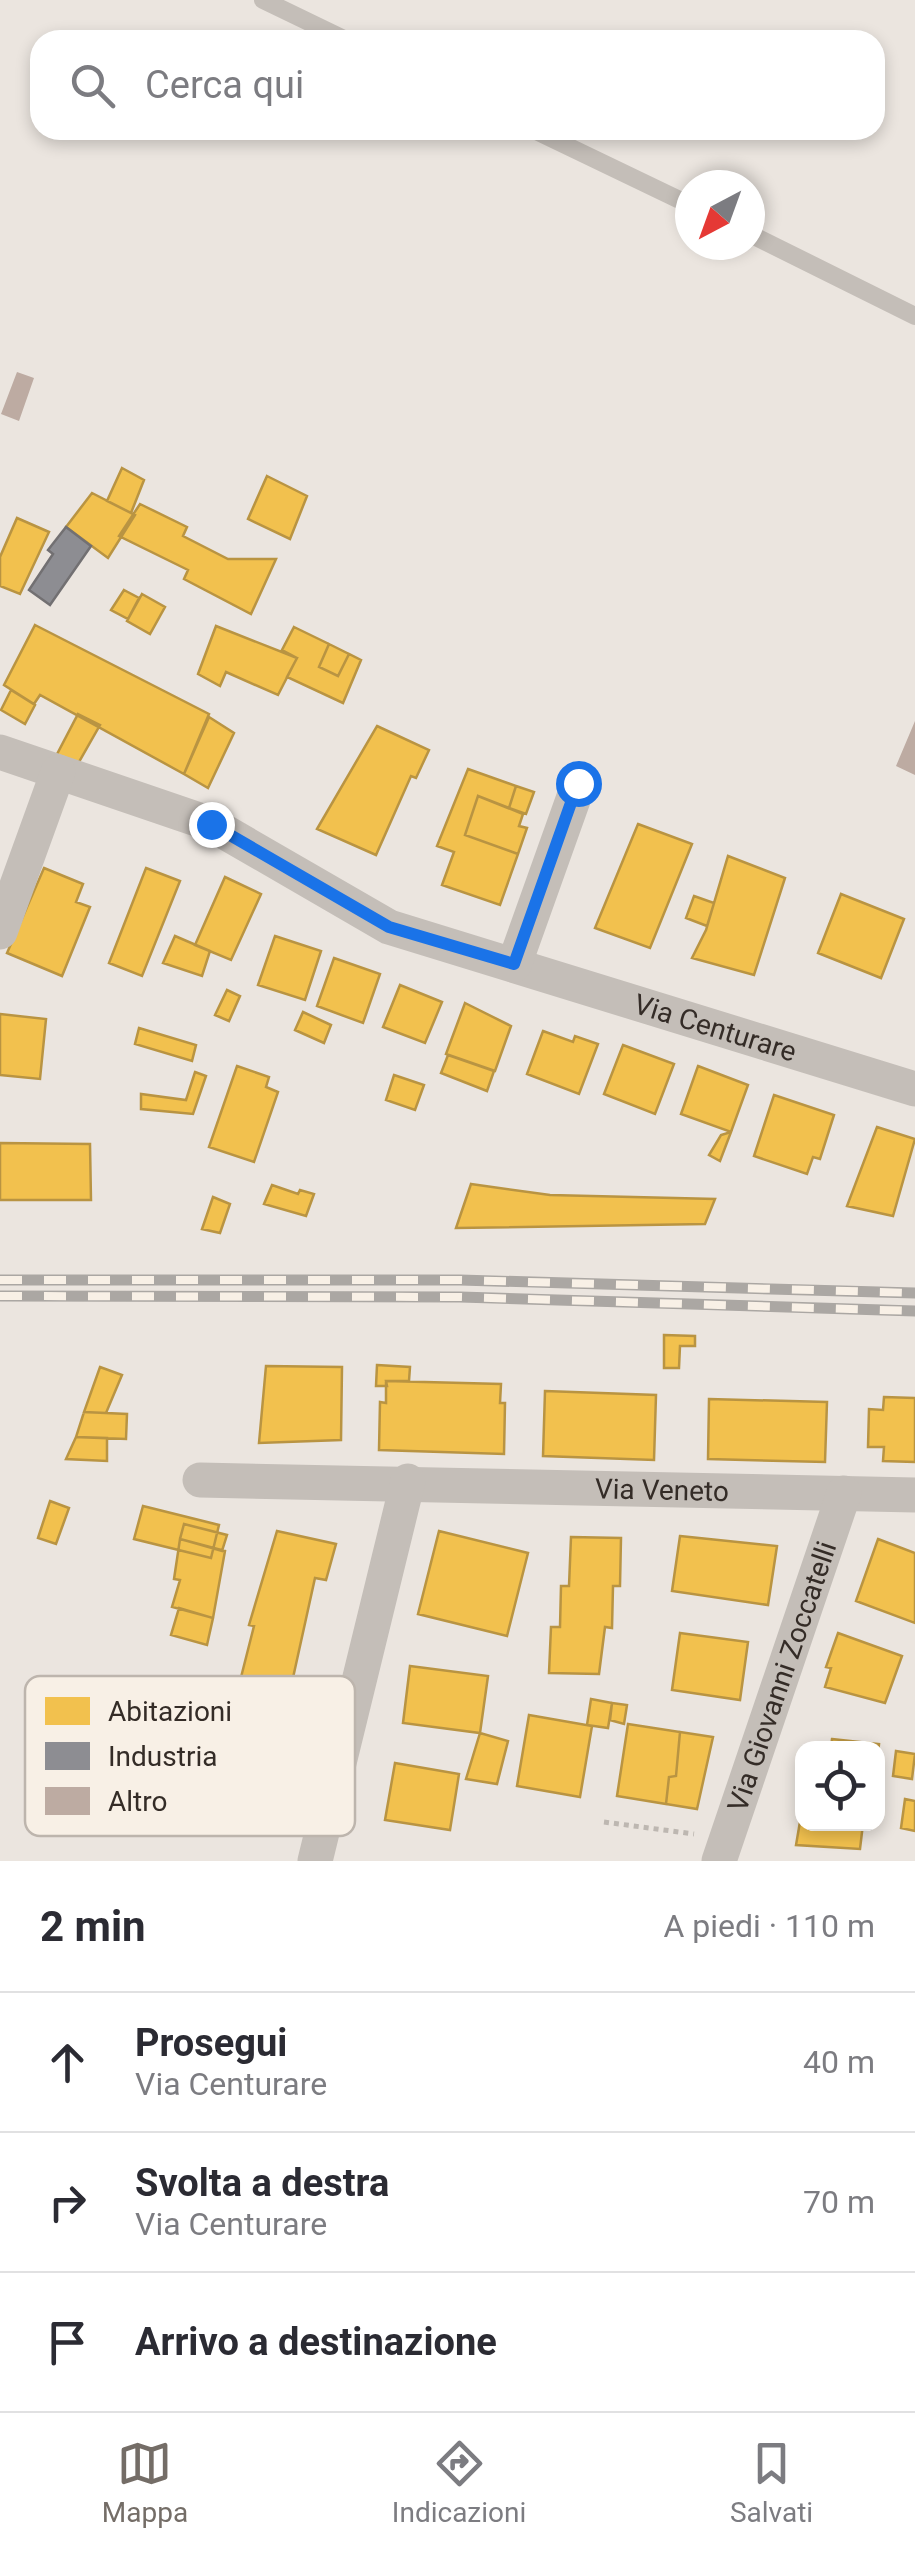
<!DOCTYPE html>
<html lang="it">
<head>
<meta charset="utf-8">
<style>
	body { margin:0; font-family:Roboto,sans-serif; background:#f2f2f3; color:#2b2b33 }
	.controls { position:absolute; right:30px; bottom:30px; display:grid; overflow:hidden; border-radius:20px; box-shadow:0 5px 15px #0003 }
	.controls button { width:90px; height:90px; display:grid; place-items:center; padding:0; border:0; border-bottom:2px solid #e1e1e2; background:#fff; color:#2b2b33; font:50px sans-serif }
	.compass { position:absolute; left:675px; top:170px; width:90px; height:90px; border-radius:50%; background:#fff; box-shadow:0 5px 15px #0003; rotate:221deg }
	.stop { position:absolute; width:30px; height:30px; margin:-22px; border:8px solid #1a73e8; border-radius:50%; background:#fff }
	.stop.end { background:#1a73e8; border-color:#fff; box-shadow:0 2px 10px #0008 }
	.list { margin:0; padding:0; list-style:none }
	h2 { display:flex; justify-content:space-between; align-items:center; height:130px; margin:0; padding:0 40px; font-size:42px }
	h2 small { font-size:32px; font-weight:400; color:#7c7c81 }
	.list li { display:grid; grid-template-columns:65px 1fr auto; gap:30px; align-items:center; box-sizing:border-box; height:140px; padding:0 40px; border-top:2px solid #e1e1e2 }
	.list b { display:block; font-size:38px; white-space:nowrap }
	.list p { margin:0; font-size:32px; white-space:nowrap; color:#7c7c81 }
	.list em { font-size:32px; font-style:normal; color:#7c7c81 }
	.icon { flex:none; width:55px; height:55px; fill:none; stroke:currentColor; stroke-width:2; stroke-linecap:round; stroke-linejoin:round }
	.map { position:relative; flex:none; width:915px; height:1861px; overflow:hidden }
	.search { position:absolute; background:#fff; box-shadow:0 5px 15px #0003; left:30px; right:30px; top:30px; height:110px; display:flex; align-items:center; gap:25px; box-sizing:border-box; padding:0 35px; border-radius:30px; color:#7c7c81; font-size:38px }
	.sheet { height:550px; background:#fff }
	nav { display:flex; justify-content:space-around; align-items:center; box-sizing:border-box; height:140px; border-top:2px solid #e1e1e2; background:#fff; font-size:28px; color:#7c7c81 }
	nav a { display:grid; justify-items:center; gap:5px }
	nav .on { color:#746d67 }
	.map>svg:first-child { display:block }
	.homes { fill:#f2c14e; stroke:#b99442; stroke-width:2.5 }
	.industry { fill:#8d8d92; stroke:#727072; stroke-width:2.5 }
	.building { fill:#bdaba2 }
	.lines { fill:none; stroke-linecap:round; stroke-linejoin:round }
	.path { stroke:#bdb7b1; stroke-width:5; stroke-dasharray:5 5; stroke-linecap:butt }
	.service { stroke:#c4beb8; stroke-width:18 }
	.minor { stroke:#c4beb8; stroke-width:35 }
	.rail-casing { stroke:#aba7a3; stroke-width:11 }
	.rail { stroke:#f8f0e6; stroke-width:8; stroke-dasharray:22; stroke-linecap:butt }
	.route { stroke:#1a73e8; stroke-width:12 }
	.labels { text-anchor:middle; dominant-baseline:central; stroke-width:10; stroke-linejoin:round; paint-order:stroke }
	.street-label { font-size:28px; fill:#342c27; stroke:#f8f0e6 }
	.key { fill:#f8f0e6; stroke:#bdb5ad; stroke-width:2.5 }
	.key-label { font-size:28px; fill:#342c27 }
</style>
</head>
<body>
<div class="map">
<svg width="915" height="1861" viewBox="0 0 915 1861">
	<rect width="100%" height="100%" fill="#ebe5df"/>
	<path class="homes" d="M122,468l22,12 -13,33 -24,-12z
		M267,476l40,20 -17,43 -42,-20z
		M92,493l43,22 -27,43 -42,-31z
		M140,504l47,23 -4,9 45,23h48l-25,55 -67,-35 4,-9 -69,-34z
		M17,518l32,14 -29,62 -20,-8v-29z
		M124,590l15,8 -11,21 -17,-9z
		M142,594l23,13 -15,27 -23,-13z
		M35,625l174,89 -25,60 -144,-79 -6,9 -30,-19z
		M216,626l81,32 -19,37 -52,-23 -6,14 -22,-12z
		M294,627l35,17 -10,23 19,9 11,-22 12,6 -18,43 -56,-26 10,-19 -15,-8z
		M329,644l20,10 -11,22 -19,-9z
		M11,690l24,15 -10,19 -24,-14z
		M78,714l22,11 -25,44 -20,-11z
		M209,717l25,16 -26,55 -24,-14z
		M377,726l52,24 -13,28 -5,-2 -35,79 -59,-26z
		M468,769l48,17 -7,22 -31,-12 -13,39 53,19 -18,51 -58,-20 12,-33 -17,-6z
		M516,786l18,6 -8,22 -17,-6z
		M478,796l45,18 -4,12 8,2 -9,26 -53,-19z
		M638,824l54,20 -42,104 -55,-20z
		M728,856l57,22 -31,97 -62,-17 14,-28z
		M44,868l39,16 -7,18 14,5 -28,69 -55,-23z
		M146,868l34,13 -38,95 -33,-13z
		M225,877l36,17 -30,66 -36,-15z
		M841,894l63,25 -23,59 -63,-25z
		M694,896l20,7 -7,23 -21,-8z
		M175,936l35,15 -8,25 -39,-13z
		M275,936l46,15 -16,49 -47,-15z
		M334,958l46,16 -17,49 -46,-17z
		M400,985l42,17 -17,41 -42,-16z
		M227,990l13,6 -11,25 -14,-6z
		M465,1003l46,23 -16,45 -49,-17z
		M303,1012l28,13 -7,18 -29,-13z
		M0,1014l46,5 -6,60 -40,-4z
		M139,1028l57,17 -4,16 -57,-17z
		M543,1031l30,11 2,-6 23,8 -19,50 -52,-20z
		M623,1045l51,19 -19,50 -51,-20z
		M448,1055l46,16 -7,20 -46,-18z
		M237,1066l32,11 -3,10 12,5 -24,70 -45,-15z
		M698,1066l50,19 -17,47 -50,-18z
		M195,1072l11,4 -13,38 -52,-5v-15l45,6z
		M394,1075l30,10 -9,25 -29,-10z
		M774,1095l60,20 -14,44 -7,-2 -6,17 -53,-18z
		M877,1127l38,12 -22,77 -46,-10z
		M731,1132l-11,29 -11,-6 12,-20z
		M0,1143l90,1 1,56h-91z
		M471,1184l79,11 165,4 -10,25 -249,4z
		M272,1185l26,9 2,-4 14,4 -8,22 -42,-12z
		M213,1197l17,7 -10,29 -18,-4z
		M664,1335l31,1v10h-15l-1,22h-15z
		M377,1365l33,2 -1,14h-23l1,5h-11z
		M266,1366l76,1 -1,73 -82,3z
		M100,1367l22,8 -16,38 -22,-1z
		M386,1381l115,3 -1,19h5l-1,51 -125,-4 1,-48 6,1z
		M545,1391l111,4 -2,65 -111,-4z
		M884,1397l31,1v64l-32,-1 1,-14h-16l1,-38 14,1z
		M709,1399l118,3 -2,60 -117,-3z
		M84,1412l43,2 -1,25 -50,-2z
		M76,1437l31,1v23l-41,-2z
		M50,1501l19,7 -13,36 -18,-6z
		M143,1506l76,19 -8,33 -77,-19z
		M184,1524l43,11 -5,16 -42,-12z
		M277,1531l59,13 -10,36 -11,-2 -28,127 -50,-12 17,-67 -5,-1z
		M439,1531l89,22 -21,83 -89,-22z
		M680,1536l97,10 -9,59 -96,-14z
		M571,1537l50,1 -1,48h-7l-1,42 -7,-1 -6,47 -50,-1 2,-46h9l1,-41h8z
		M180,1539l45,12 -12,67 -41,-11 8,-27 -6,-1z
		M878,1539l37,14v70l-59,-22z
		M179,1608l34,10 -6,27 -36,-10z
		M680,1633l68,9 -8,58 -68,-10z
		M838,1633l64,23 -17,47 -60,-16 6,-19 -5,-1z
		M410,1666l78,10 -8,57 -77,-10z
		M591,1699l21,4 -4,25 -21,-3z
		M612,1703l15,2 -3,19 -14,-4z
		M529,1715l63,11 -12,71 -63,-11z
		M628,1724l52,8 -4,44 -7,1 -3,27 -49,-8z
		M680,1732l33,5 -16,72 -31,-5 3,-27 7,-1z
		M480,1733l28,8 -11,43 -31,-5z
		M832,1739l47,5 -1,10v-6h-47z
		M896,1751l19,3 -3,25 -19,-3z
		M395,1763l64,11 -9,56 -65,-10z
		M905,1799l10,2v30l-14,-3z
		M802,1810v14h61l-3,25 -64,-4z"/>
	<path class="industry" d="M66,527l25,19 -41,59 -21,-15 24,-36 -5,-4z"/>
	<path class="building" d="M17,372l17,6 -15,43 -18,-7z
		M915,721v54l-19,-9z"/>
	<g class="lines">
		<path class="path" d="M604,1822l90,12"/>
		<path class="service" d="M263,0l83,40
			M534,130l156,75
			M750,234l165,82"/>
		<g class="minor">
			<path id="s1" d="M0,752l211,72 178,103 526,162"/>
			<path d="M0,932l58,-160"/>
			<path d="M514,965l65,-182"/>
			<path id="s2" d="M200,1480l715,15"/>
			<path d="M315,1861l93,-380"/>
			<path id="s3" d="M719,1861l125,-368"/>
		</g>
		<defs>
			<path id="rail" d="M0,1280h460l455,13
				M0,1296l460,1 455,14"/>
		</defs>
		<use href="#rail" class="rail-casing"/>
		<use href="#rail" class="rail"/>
	</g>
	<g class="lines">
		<path class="route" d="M211,824l178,103 125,37 64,-181"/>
	</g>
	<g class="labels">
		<g class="street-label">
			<text stroke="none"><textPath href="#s1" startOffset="770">Via Centurare</textPath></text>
			<text stroke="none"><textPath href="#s2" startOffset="462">Via Veneto</textPath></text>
			<text stroke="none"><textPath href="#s3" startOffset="195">Via Giovanni Zoccatelli</textPath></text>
		</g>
	</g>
	<rect x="25" y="1676" width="330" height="160" rx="15" class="key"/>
	<rect x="45" y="1697" width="45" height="28" fill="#f2c14e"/>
	<rect x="45" y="1742" width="45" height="28" fill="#8d8d92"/>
	<rect x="45" y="1787" width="45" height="28" fill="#bdaba2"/>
	<g class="key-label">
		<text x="108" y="1721">Abitazioni</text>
		<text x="108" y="1766">Industria</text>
		<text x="108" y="1811">Altro</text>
	</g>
</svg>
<div class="controls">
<button><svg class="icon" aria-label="locate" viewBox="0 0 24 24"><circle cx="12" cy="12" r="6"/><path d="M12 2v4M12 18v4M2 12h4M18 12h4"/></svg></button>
</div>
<svg class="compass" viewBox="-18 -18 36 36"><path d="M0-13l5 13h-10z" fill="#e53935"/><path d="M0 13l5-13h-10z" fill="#7c7c81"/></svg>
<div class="stop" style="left:578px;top:783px"></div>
<div class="stop end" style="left:211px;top:824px"></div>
<div class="search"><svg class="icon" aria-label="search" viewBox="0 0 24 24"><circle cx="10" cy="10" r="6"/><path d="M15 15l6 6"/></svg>Cerca qui</div>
</div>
<section class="sheet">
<h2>2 min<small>A piedi · 110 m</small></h2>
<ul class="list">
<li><svg class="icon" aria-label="ahead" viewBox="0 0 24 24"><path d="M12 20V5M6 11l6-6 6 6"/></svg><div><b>Prosegui</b><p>Via Centurare</p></div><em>40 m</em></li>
<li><svg class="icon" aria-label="right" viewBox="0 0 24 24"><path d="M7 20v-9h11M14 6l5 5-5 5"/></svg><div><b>Svolta a destra</b><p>Via Centurare</p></div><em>70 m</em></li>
<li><svg class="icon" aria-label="arrive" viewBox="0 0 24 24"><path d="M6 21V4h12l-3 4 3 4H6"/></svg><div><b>Arrivo a destinazione</b></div></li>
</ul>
</section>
<nav>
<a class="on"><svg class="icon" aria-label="map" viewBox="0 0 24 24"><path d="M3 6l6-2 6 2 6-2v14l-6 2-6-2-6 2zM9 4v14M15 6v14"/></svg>Mappa</a>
<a><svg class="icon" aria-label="directions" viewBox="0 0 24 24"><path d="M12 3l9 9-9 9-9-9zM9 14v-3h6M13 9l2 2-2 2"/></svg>Indicazioni</a>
<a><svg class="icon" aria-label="saved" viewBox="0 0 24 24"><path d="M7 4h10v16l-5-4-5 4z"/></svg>Salvati</a>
</nav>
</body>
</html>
